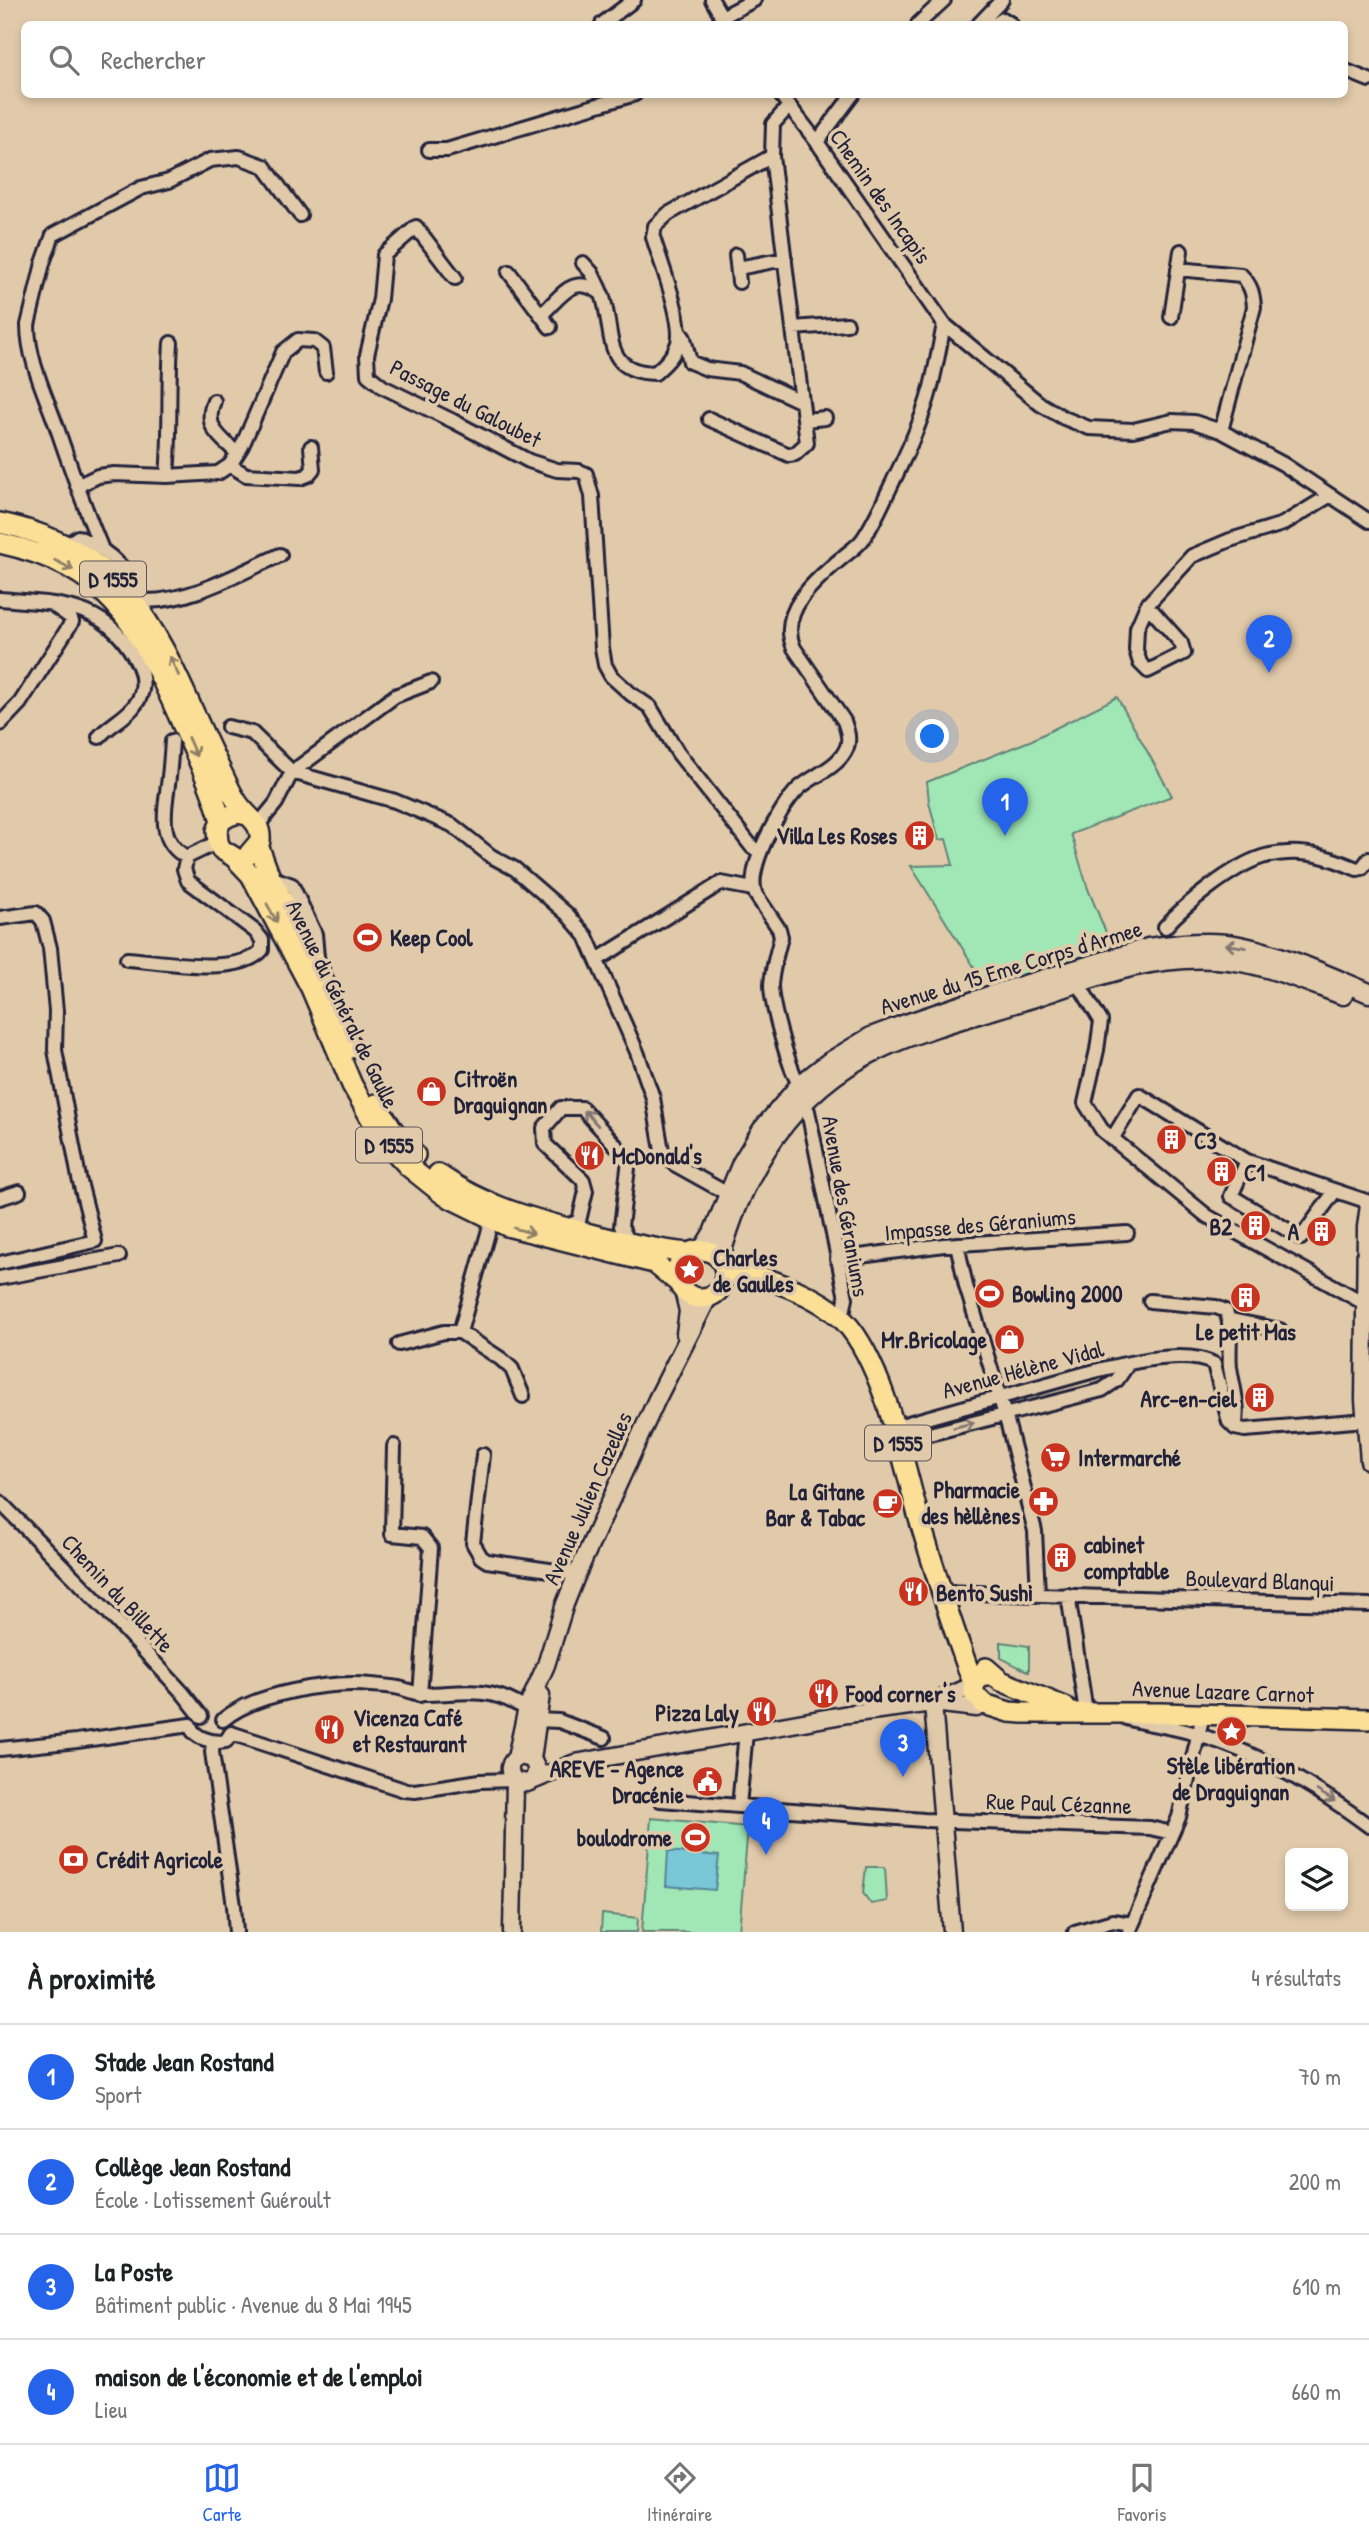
<!DOCTYPE html>
<html lang="fr">
<head>
<meta charset="utf-8">
<style>
	body { margin:0; font-family:"Patrick Hand",sans-serif; background:#f2f2f2; color:#202124 }
	.controls { position:absolute; right:21px; bottom:21px; display:grid; overflow:hidden; border-radius:10px; box-shadow:0 4px 10px #0003 }
	.controls button { width:63px; height:63px; display:grid; place-items:center; padding:0; border:0; border-bottom:2px solid #e0e0e0; background:#fff; color:#202124; font:35px sans-serif }
	.you { position:absolute; left:933px; top:737px; width:24px; height:24px; margin:-18px; border:5px solid #fff; border-radius:50%; background:#1a73e8; box-shadow:0 0 0 10px #1a73e833 }
	.badge { display:grid; place-items:center; width:46px; height:46px; border-radius:50%; background:#2563eb; color:#fff; font-size:23px; font-weight:700 }
	.pin { position:absolute; translate:-50% -58px; filter:drop-shadow(0 2px 4px #0008) }
	.pin::after { content:''; position:absolute; top:37px; width:24px; height:21px; background:inherit; clip-path:polygon(0 0,100% 0,50% 100%) }
	.list { margin:0; padding:0; list-style:none }
	h2 { display:flex; justify-content:space-between; align-items:center; height:91px; margin:0; padding:0 28px; font-size:30px }
	h2 small { font-size:23px; font-weight:400; color:#757577 }
	.list li { display:grid; grid-template-columns:46px 1fr auto; gap:21px; align-items:center; box-sizing:border-box; height:105px; padding:0 28px; border-top:2px solid #e0e0e0 }
	.list b { display:block; font-size:26px; white-space:nowrap }
	.list p { margin:0; font-size:23px; white-space:nowrap; color:#757577 }
	.list em { font-size:23px; font-style:normal; color:#757577 }
	.icon { flex:none; width:38px; height:38px; fill:none; stroke:currentColor; stroke-width:2; stroke-linecap:round; stroke-linejoin:round }
	.map { position:relative; flex:none; width:1369px; height:1932px; overflow:hidden }
	.search { position:absolute; background:#fff; box-shadow:0 4px 10px #0003; left:21px; right:21px; top:21px; height:77px; display:flex; align-items:center; gap:18px; box-sizing:border-box; padding:0 24px; border-radius:10px; color:#757577; font-size:26px }
	.sheet { height:511px; background:#fff }
	nav { display:flex; justify-content:space-around; align-items:center; box-sizing:border-box; height:98px; border-top:2px solid #e0e0e0; background:#fff; font-size:19px; color:#757577 }
	nav a { display:grid; justify-items:center; gap:4px }
	nav .on { color:#2563eb }
	.map>svg:first-child { display:block }
	.green { fill:#a0e7b5; stroke:#618478; stroke-width:2 }
	.water { fill:#79c7d7; stroke:#568599; stroke-width:2 }
	.lines { fill:none; stroke-linecap:round; stroke-linejoin:round }
	.minor-casing { stroke:#22223b; stroke-width:18 }
	.tertiary-casing { stroke:#22223b; stroke-width:21 }
	.secondary-casing { stroke:#22223b; stroke-width:23 }
	.primary-casing { stroke:#22223b; stroke-width:24 }
	.minor { stroke:#e1caaa; stroke-width:12 }
	.tertiary { stroke:#e1caaa; stroke-width:16 }
	.secondary { stroke:#e1caaa; stroke-width:18 }
	.primary { stroke:#fbdf96; stroke-width:19 }
	.oneway { stroke:#8e8068 }
	.oneway2 { stroke:#827672 }
	.labels { text-anchor:middle; dominant-baseline:central; stroke-width:7; stroke-linejoin:round; paint-order:stroke }
	.shield { fill:#e1caaa; stroke:#5b545c; stroke-width:2 }
	.shield-label { font-size:21px; font-weight:bold; fill:#22223b }
	.street-label { font-size:23px; fill:#22223b; stroke:#e1caaa }
	.poi-label { font-size:23px; font-weight:bold; fill:#22223b; stroke:#e1caaa; text-anchor:start }
</style>
</head>
<body>
<div class="map">
<svg width="1369" height="1932" viewBox="0 0 1369 1932">
	<rect width="100%" height="100%" fill="#e1caaa"/>
	<filter id="ink" filterUnits="userSpaceOnUse"><feTurbulence type="fractalNoise" baseFrequency=".0143" numOctaves="2"/><feDisplacementMap in="SourceGraphic" scale="14" xChannelSelector="R" yChannelSelector="G"/><feConvolveMatrix kernelMatrix="1 2 1 2 8 2 1 2 1" color-interpolation-filters="sRGB"/></filter>
	<g filter="url(#ink)">
		<path class="green" d="M1117,697l55,99 -101,38 17,55 24,58 -103,32 -18,-3 -10,2 -70,-112 42,-1 -7,-26 -7,1 -10,-38 -2,-20 105,-42z
			M1001,1642l28,4v26l-28,-14z
			M651,1818l97,9 -9,105h-97z
			M866,1867h19l2,34 -16,3 -8,-11z
			M602,1914l36,4 -1,14h-36z"/>
		<path class="water" d="M668,1851l51,5 -4,34 -49,-4z"/>
		<g class="lines">
			<defs>
				<path id="minor" d="M712,0l14,24
					M722,17l32,-17
					M602,24l32,-24
					M918,24l26,-24
					M979,24l23,-24
					M995,24l8,-5 8,5
					M1344,70l25,10
					M780,94l37,48 127,182 96,80 24,14 25,10 44,2 39,-9 22,1 27,9 62,33 86,57
					M817,142l36,-48
					M429,150h18l188,-56
					M736,255l3,27
					M583,263l9,10 8,17
					M738,268l47,-9
					M1178,269l63,6c10,10 12,18 13,32l-33,124
					M509,272l32,43c21,-19 32,-43 61,-21 13,38 -1,78 53,79 10,-9 19,-17 23,-30 6,-22 -18,-82 -25,-106l2,-11 13,-12 104,-58
					M455,278l-39,-51 -32,28 -4,44 -13,56 1,20 15,12 70,34 76,40 28,9 22,1 7,3 6,22 10,152 3,17 6,11 20,18 19,13 28,46 74,94 8,5
					M541,315l9,12
					M1171,317l10,-66
					M793,328l54,-4
					M679,331l5,7 6,24 17,7 33,4 62,29
					M214,401c-11,26 6,36 23,52
					M709,419l80,36 6,-1 12,-11 -35,-287 1,-32 16,-18
					M805,420l20,-2
					M230,465l16,10 54,3 8,-3 5,-6 -2,-22
					M167,476c4,-44 1,-88 4,-133
					M77,486l21,-10 16,-2 53,2 51,-3 12,-8 12,-19 41,-94 15,-12 16,1 9,7 3,24
					M66,545l12,-8c33,14 57,37 68,73
					M101,547c-17,-40 -31,-81 -45,-122 -11,-31 -28,-66 -28,-100l15,-62 10,-28 88,-47 28,-7 41,-21 29,-3 25,9 36,49
					M0,599c60,5 108,3 138,65 6,13 7,29 -3,41 -9,13 -26,20 -36,32
					M143,601c47,1 95,-27 137,-46
					M1147,605l34,38 3,10 -36,18 -8,-8 -4,-13 1,-22 10,-23 45,-49 38,-16 53,-16 46,-28
					M0,724l20,-21 52,-81 -2,-5 -17,-12
					M228,727l24,6 40,39 103,29 57,24 39,31 24,13 52,45 19,22 51,116 16,46 9,53 12,13 54,30
					M172,741c-1,15 -2,29 -4,44 -4,27 -10,58 19,72
					M258,825l18,-22 16,-31 103,-76 36,-14
					M270,877l22,8 23,49 2,23
					M0,918l36,-5 7,8 7,27 6,63 -1,39 24,128 16,63 -95,22
					M1165,927c20,-23 68,-61 97,-70 10,-3 27,-5 38,-4 20,1 38,8 57,16l5,-1 7,-9
					M127,959c33,2 111,18 135,-9v-10l-7,-9 -67,-50 -4,-12 3,-12 31,-15
					M597,960l124,-77 32,6
					M1078,983l23,38 -4,29 -12,53 17,27 105,86 157,87
					M800,1085c-11,-14 -29,-82 -29,-100 1,-16 6,-32 10,-48l-2,-8 -23,-34c-12,-25 24,-88 42,-106 15,-14 41,-21 49,-42 3,-9 0,-17 -3,-26l-50,-73c-17,-37 23,-69 49,-91 7,-6 15,-11 20,-18 9,-13 16,-28 23,-43 17,-35 35,-71 45,-109 5,-20 9,-42 13,-63
					M802,1102l6,9 38,187 -4,21
					M1112,1139l27,-44 108,66 122,41
					M1247,1161l-16,35 70,42 34,-47
					M0,1198l19,-6
					M565,1227l14,-6 7,-30 -3,-11 -38,-36 -1,-16 17,-20h21l47,52 -8,66 8,17
					M957,1244l9,42 42,139 27,106 3,63
					M837,1259l107,-14 183,-12
					M0,1278l119,-22
					M1150,1301l66,6 10,4c7,18 2,37 4,56 3,21 10,40 5,61
					M1230,1320l50,10
					M460,1332l32,-113
					M399,1344l45,-12h16l41,27 11,10 11,27
					M894,1427l193,-54c32,-8 97,-26 127,-9l15,58 6,6 10,2 121,-10
					M898,1442l204,-52 15,-10 11,-16
					M394,1446l-2,88 30,3 9,11 -11,147
					M483,1455l-10,88 8,14 6,4 90,13
					M0,1502l109,111 73,79 19,24
					M941,1592l428,13
					M1068,1595l18,117
					M1126,1718c24,7 50,9 73,17 62,19 119,53 170,91
					M223,1720c31,-27 108,-39 148,-35 11,1 22,1 32,4 7,2 13,5 20,5 36,0 61,-8 94,10 10,5 14,6 20,16l22,1 45,17
					M190,1725c3,13 24,19 36,16l5,-8
					M746,1732l-7,74 185,14 226,8 22,5
					M231,1733l173,57 11,1 65,-10 34,-1
					M213,1742l-1,10 22,154 2,26
					M0,1749l77,-8 113,-16
					M660,1800l79,6
					M1075,1932l38,-11 19,3
					M1129,1932l50,-115 24,-102"/>
				<path id="tertiary" d="M1369,1205l-3,22 -2,173 5,61
					M683,1290l5,21 -3,23
					M935,1702l39,-17
					M933,1703l19,229
					M516,1758l11,-50 19,-43 19,-61 12,-30 80,-175 52,-103
					M532,1759l9,-64
					M534,1778l3,-9 -5,-10 -12,-3c-12,5 -13,16 -5,25l12,2 48,-20 273,-49 85,-11 44,5 7,-4
					M512,1932l3,-151"/>
				<path id="secondary" d="M703,1249l10,-16 29,-70 20,-33 38,-45 28,-22 43,-26 35,-13 95,-32 147,-44c29,-4 63,-8 92,-2 44,9 88,30 129,47
					M720,1258c23,-87 72,-168 157,-208 49,-23 103,-36 155,-52 63,-21 116,-43 184,-39 44,2 86,21 127,36"/>
				<path id="primary" d="M0,523c145,30 165,136 222,250 5,10 9,20 15,29 9,15 25,19 23,39l-11,13
					M0,543c108,24 137,79 179,174 15,34 32,68 42,104
					M247,815l-9,-2 -9,3 -8,5 -4,10 1,11 3,7 13,8 17,18 60,113 41,97 30,53 27,29 35,28 63,31 147,37 25,20
					M258,845l12,32 48,90 33,81
					M376,1104l17,26 22,25
					M438,1174c47,34 105,48 160,62 31,7 59,14 90,17
					M677 1274a24 24 0 1 1 48 0a24 24 0 1 1-48 0Z
					M725,1268c35,6 95,27 120,54 38,41 58,138 73,193 16,54 33,108 53,162l4,6
					M986,1668l15,13 64,26
					M994,1675l-14,2 -6,8v9l10,10 25,8 14,1h137l209,6"/>
			</defs>
			<use href="#minor" class="minor-casing"/>
			<use href="#tertiary" class="tertiary-casing"/>
			<use href="#secondary" class="secondary-casing"/>
			<use href="#primary" class="primary-casing"/>
			<use href="#minor" class="minor"/>
			<use href="#tertiary" class="tertiary"/>
			<use href="#secondary" class="secondary"/>
			<use href="#primary" class="primary"/>
		</g>
		<defs><path id="oneway-shaft" d="M-6 0H5M1.5-3L5.5 0L1.5 3" fill="none" stroke-width="1.6" stroke-linecap="round" stroke-linejoin="round" transform="scale(1.75)"/></defs>
		<g class="oneway">
			<use href="#oneway-shaft" transform="translate(64 565) rotate(27)"/>
			<use href="#oneway-shaft" transform="translate(174 666) rotate(-116)"/>
			<use href="#oneway-shaft" transform="translate(192 747) rotate(66)"/>
			<use href="#oneway-shaft" transform="translate(272 913) rotate(61)"/>
			<use href="#oneway-shaft" transform="translate(524 1231) rotate(16)"/>
		</g>
		<g class="oneway2">
			<use href="#oneway-shaft" transform="translate(1236 946) rotate(-171)"/>
			<use href="#oneway-shaft" transform="translate(591 1118) rotate(-132)"/>
			<use href="#oneway-shaft" transform="translate(964 1425) rotate(-14)"/>
			<use href="#oneway-shaft" transform="translate(1326 1796) rotate(31)"/>
		</g>
	</g>
	<defs>
		<symbol id="building-disc" viewBox="-11 -11 22 22"><circle r="9.5" fill="#c8321e" stroke="#e1caaa"/><path d="M-4-6H4V6H1V3H-1V6H-4ZM-2.5-4.3h1.7v1.8h-1.7ZM.8-4.3h1.7v1.8H.8ZM-2.5-1h1.7V.8h-1.7ZM.8-1h1.7V.8H.8Z" fill="#fff"/></symbol>
		<symbol id="stadium-disc" viewBox="-11 -11 22 22"><circle r="9.5" fill="#c8321e" stroke="#e1caaa"/><path d="M0-5a6.5 5 0 1 0 0 10a6.5 5 0 1 0 0-10ZM-3.5-1.8h7v3.6h-7Z" fill="#fff"/></symbol>
		<symbol id="shop-disc" viewBox="-11 -11 22 22"><circle r="9.5" fill="#c8321e" stroke="#e1caaa"/><path d="M-5-2.5h2.3a2.7 3.5 0 0 1 5.4 0H5L5.5 6h-11ZM-1.5-2.5h3a1.5 2.3 0 0 0-3 0Z" fill="#fff"/></symbol>
		<symbol id="restaurant-disc" viewBox="-11 -11 22 22"><circle r="9.5" fill="#c8321e" stroke="#e1caaa"/><path d="M-5-6h1v4h1v-4h1v4h1v-4h1v5L-1.5 .5V6h-2V.5L-5-1ZM5-6V6H3V1.5H1.5Q1.5-4 5-6Z" fill="#fff"/></symbol>
		<symbol id="sight-disc" viewBox="-11 -11 22 22"><circle r="9.5" fill="#c8321e" stroke="#e1caaa"/><path d="M0-6L1.8-2.2L6-1.7L2.9 1.2L3.7 5.4L0 3.3L-3.7 5.4L-2.9 1.2L-6-1.7L-1.8-2.2Z" fill="#fff"/></symbol>
		<symbol id="supermarket-disc" viewBox="-11 -11 22 22"><circle r="9.5" fill="#c8321e" stroke="#e1caaa"/><path d="M-6-5.5h2.5l.6 2H6L4.5 2H-2.5L-4.4-4H-6ZM-1.5 3.2a1.3 1.3 0 1 0 .1 0ZM3 3.2a1.3 1.3 0 1 0 .1 0Z" fill="#fff"/></symbol>
		<symbol id="pharmacy-disc" viewBox="-11 -11 22 22"><circle r="9.5" fill="#c8321e" stroke="#e1caaa"/><path d="M-2-6h4v4h4v4h-4v4h-4v-4h-4v-4h4Z" fill="#fff"/></symbol>
		<symbol id="cafe-disc" viewBox="-11 -11 22 22"><circle r="9.5" fill="#c8321e" stroke="#e1caaa"/><path d="M-5.5-4.5H6V0H3Q3 3.5 0 3.5H-2.5Q-5.5 3.5-5.5 0ZM3-3.2v2h1.7v-2ZM-6 4.5H4V6H-6Z" fill="#fff"/></symbol>
		<symbol id="civic-disc" viewBox="-11 -11 22 22"><circle r="9.5" fill="#c8321e" stroke="#e1caaa"/><path d="M-.6-6.5H3V-4.5H.6V-3L4-1V1h2V6H-6V1h2V-1L-.6-3ZM-1.2 2.5V6h2.4V2.5Z" fill="#fff"/></symbol>
		<symbol id="bank-disc" viewBox="-11 -11 22 22"><circle r="9.5" fill="#c8321e" stroke="#e1caaa"/><path d="M-6-4H6V4H-6ZM0-2.3a2.3 2.3 0 1 0 0 4.6a2.3 2.3 0 1 0 0-4.6Z" fill="#fff"/></symbol>
	</defs>
	<g fill-rule="evenodd">
		<use href="#building-disc" x="902" y="818" width="35" height="35"/>
		<use href="#stadium-disc" x="350" y="920" width="35" height="35"/>
		<use href="#shop-disc" x="414" y="1074" width="35" height="35"/>
		<use href="#building-disc" x="1154" y="1122" width="35" height="35"/>
		<use href="#restaurant-disc" x="572" y="1138" width="35" height="35"/>
		<use href="#building-disc" x="1204" y="1154" width="35" height="35"/>
		<use href="#building-disc" x="1238" y="1208" width="35" height="35"/>
		<use href="#building-disc" x="1304" y="1214" width="35" height="35"/>
		<use href="#sight-disc" x="672" y="1252" width="35" height="35"/>
		<use href="#stadium-disc" x="972" y="1276" width="35" height="35"/>
		<use href="#building-disc" x="1228" y="1280" width="35" height="35"/>
		<use href="#shop-disc" x="992" y="1322" width="35" height="35"/>
		<use href="#building-disc" x="1242" y="1380" width="35" height="35"/>
		<use href="#supermarket-disc" x="1038" y="1440" width="35" height="35"/>
		<use href="#pharmacy-disc" x="1026" y="1484" width="35" height="35"/>
		<use href="#cafe-disc" x="870" y="1486" width="35" height="35"/>
		<use href="#building-disc" x="1044" y="1540" width="35" height="35"/>
		<use href="#restaurant-disc" x="896" y="1574" width="35" height="35"/>
		<use href="#restaurant-disc" x="806" y="1676" width="35" height="35"/>
		<use href="#restaurant-disc" x="744" y="1694" width="35" height="35"/>
		<use href="#restaurant-disc" x="312" y="1712" width="35" height="35"/>
		<use href="#sight-disc" x="1214" y="1714" width="35" height="35"/>
		<use href="#civic-disc" x="690" y="1764" width="35" height="35"/>
		<use href="#stadium-disc" x="678" y="1820" width="35" height="35"/>
		<use href="#bank-disc" x="56" y="1842" width="35" height="35"/>
	</g>
	<g class="labels">
		<g class="shield">
			<rect x="80" y="561.5" width="66" height="35" rx="5"/>
			<rect x="356" y="1127.5" width="66" height="35" rx="5"/>
			<rect x="865" y="1425.5" width="66" height="35" rx="5"/>
		</g>
		<g class="shield-label">
			<text x="113" y="579">D 1555</text>
			<text x="389" y="1145">D 1555</text>
			<text x="898" y="1443">D 1555</text>
		</g>
		<g class="street-label">
			<text transform="translate(881 196) rotate(55)">Chemin des Incapis</text>
			<text transform="translate(466 403) rotate(27)">Passage du Galoubet</text>
			<text transform="translate(1011 967) rotate(-17)">Avenue du 15 Eme Corps d'Armee</text>
			<text transform="translate(343 1004) rotate(64)">Avenue du Général de Gaulle</text>
			<text transform="translate(846 1206) rotate(80)">Avenue des Géraniums</text>
			<text transform="translate(980 1224) rotate(-5)">Impasse des Géraniums</text>
			<text transform="translate(1023 1369) rotate(-15)">Avenue Hélène Vidal</text>
			<text transform="translate(587 1498) rotate(-66)">Avenue Julien Cazelles</text>
			<text transform="translate(1260 1580) rotate(2)">Boulevard Blanqui</text>
			<text transform="translate(118 1593) rotate(47)">Chemin du Billette</text>
			<text transform="translate(1223 1691) rotate(2)">Avenue Lazare Carnot</text>
			<text transform="translate(1059 1803) rotate(2)">Rue Paul Cézanne</text>
		</g>
		<g class="poi-label">
			<text x="897" y="835" text-anchor="end">Villa Les Roses</text>
			<text x="390" y="937">Keep Cool</text>
			<text x="454" y="1078">Citroën<tspan x="454" dy="26">Draguignan</tspan></text>
			<text x="1194" y="1140">C3</text>
			<text x="612" y="1155">McDonald's</text>
			<text x="1244" y="1172">C1</text>
			<text x="1232" y="1226" text-anchor="end">B2</text>
			<text x="1299" y="1231" text-anchor="end">A</text>
			<text x="713" y="1257">Charles<tspan x="713" dy="26">de Gaulles</tspan></text>
			<text x="1012" y="1293">Bowling 2000</text>
			<text x="1246" y="1331" text-anchor="middle">Le petit Mas</text>
			<text x="987" y="1339" text-anchor="end">Mr.Bricolage</text>
			<text x="1237" y="1398" text-anchor="end">Arc-en-ciel</text>
			<text x="1078" y="1457">Intermarché</text>
			<text x="1020" y="1489" text-anchor="end">Pharmacie<tspan x="1020" dy="26">des hèllènes</tspan></text>
			<text x="865" y="1491" text-anchor="end">La Gitane<tspan x="865" dy="26">Bar &amp; Tabac</tspan></text>
			<text x="1084" y="1544">cabinet<tspan x="1084" dy="26">comptable</tspan></text>
			<text x="936" y="1592">Bento Sushi</text>
			<text x="846" y="1693">Food corner's</text>
			<text x="739" y="1712" text-anchor="end">Pizza Laly</text>
			<text x="353" y="1717">Vicenza Café<tspan x="353" dy="26">et Restaurant</tspan></text>
			<text x="1231" y="1765" text-anchor="middle">Stèle libération<tspan x="1231" dy="26">de Draguignan</tspan></text>
			<text x="684" y="1768" text-anchor="end">AREVE - Agence<tspan x="684" dy="26">Dracénie</tspan></text>
			<text x="672" y="1837" text-anchor="end">boulodrome</text>
			<text x="96" y="1859">Crédit Agricole</text>
		</g>
	</g>
</svg>
<div class="controls">
<button><svg class="icon" aria-label="layers" viewBox="0 0 24 24"><path d="M12 4l9 5-9 5-9-5zM3 14l9 5 9-5"/></svg></button>
</div>
<div class="you"></div>
<div class="pin badge" style="left:1005px;top:836px">1</div>
<div class="pin badge" style="left:1269px;top:673px">2</div>
<div class="pin badge" style="left:903px;top:1777px">3</div>
<div class="pin badge" style="left:766px;top:1855px">4</div>
<div class="search"><svg class="icon" aria-label="search" viewBox="0 0 24 24"><circle cx="10" cy="10" r="6"/><path d="M15 15l6 6"/></svg>Rechercher</div>
</div>
<section class="sheet">
<h2>À proximité<small>4 résultats</small></h2>
<ul class="list">
<li><span class="badge">1</span><div><b>Stade Jean Rostand</b><p>Sport</p></div><em>70 m</em></li>
<li><span class="badge">2</span><div><b>Collège Jean Rostand</b><p>École · Lotissement Guéroult</p></div><em>200 m</em></li>
<li><span class="badge">3</span><div><b>La Poste</b><p>Bâtiment public · Avenue du 8 Mai 1945</p></div><em>610 m</em></li>
<li><span class="badge">4</span><div><b>maison de l'économie et de l'emploi</b><p>Lieu</p></div><em>660 m</em></li>
</ul>
</section>
<nav>
<a class="on"><svg class="icon" aria-label="map" viewBox="0 0 24 24"><path d="M3 6l6-2 6 2 6-2v14l-6 2-6-2-6 2zM9 4v14M15 6v14"/></svg>Carte</a>
<a><svg class="icon" aria-label="directions" viewBox="0 0 24 24"><path d="M12 3l9 9-9 9-9-9zM9 14v-3h6M13 9l2 2-2 2"/></svg>Itinéraire</a>
<a><svg class="icon" aria-label="saved" viewBox="0 0 24 24"><path d="M7 4h10v16l-5-4-5 4z"/></svg>Favoris</a>
</nav>
</body>
</html>
